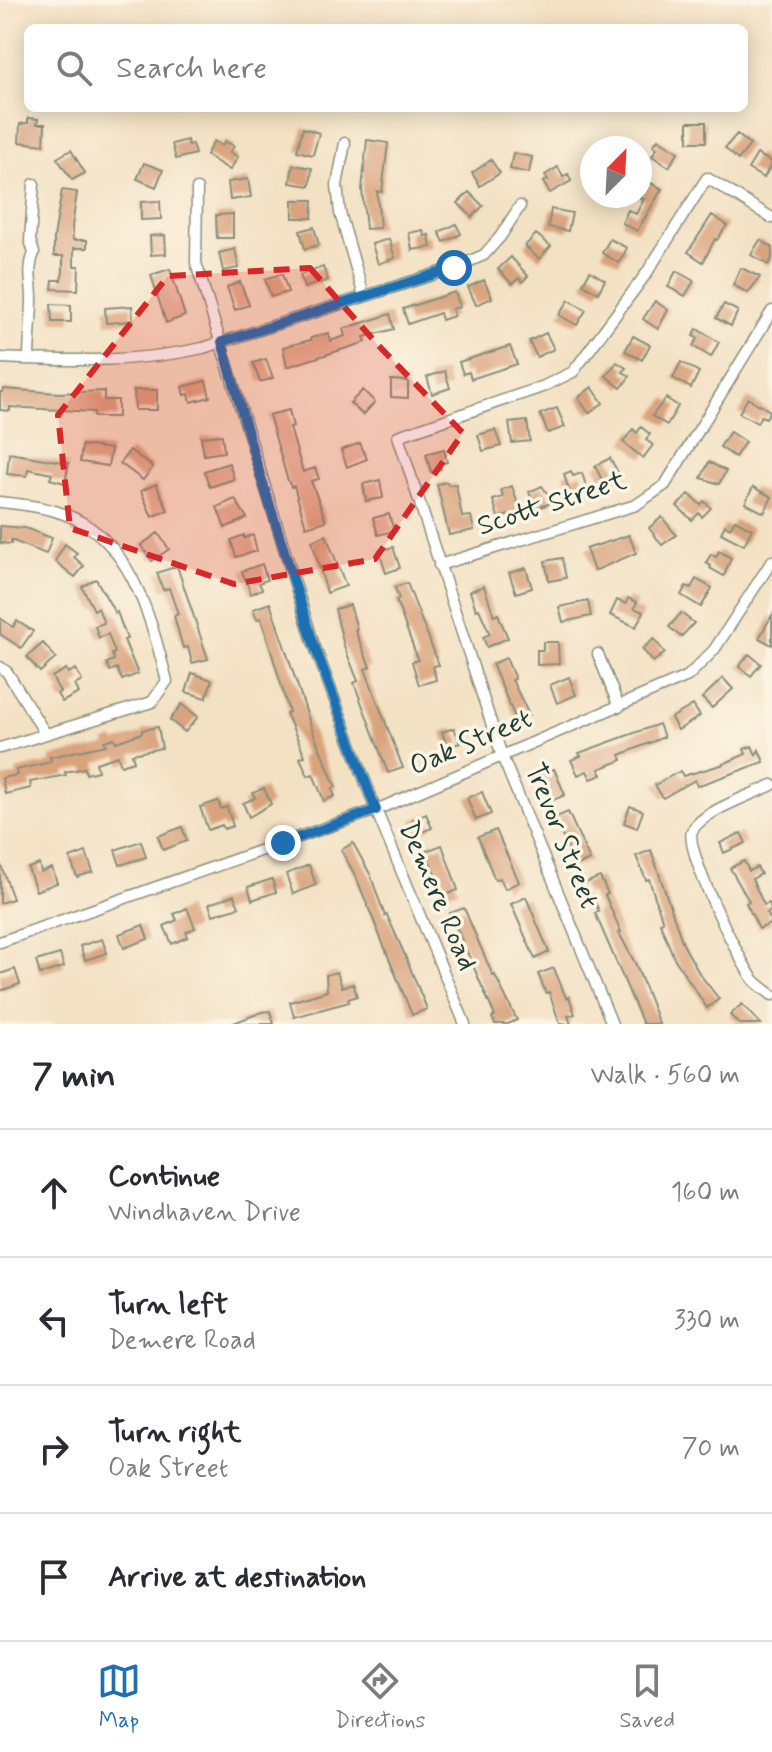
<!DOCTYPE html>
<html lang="en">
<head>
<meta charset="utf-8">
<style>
	body { margin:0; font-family:Mynerve,sans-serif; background:#f2f2f3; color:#2b2b33 }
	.compass { position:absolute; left:580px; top:136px; width:72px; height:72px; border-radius:50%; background:#fff; box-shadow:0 4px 20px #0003; rotate:24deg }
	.stop { position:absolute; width:24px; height:24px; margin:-18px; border:6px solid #1f6fb2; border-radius:50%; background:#fff }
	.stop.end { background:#1f6fb2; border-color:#fff; box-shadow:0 2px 8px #0008 }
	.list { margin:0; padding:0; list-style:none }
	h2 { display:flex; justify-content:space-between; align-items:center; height:104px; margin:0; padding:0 32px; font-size:34px }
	h2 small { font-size:26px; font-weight:400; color:#7c7c81 }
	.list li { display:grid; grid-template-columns:52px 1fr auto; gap:24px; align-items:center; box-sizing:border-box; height:128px; padding:0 32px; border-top:2px solid #e1e1e2 }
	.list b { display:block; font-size:30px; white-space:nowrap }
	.list p { margin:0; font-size:26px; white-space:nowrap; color:#7c7c81 }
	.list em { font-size:26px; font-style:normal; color:#7c7c81 }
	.icon { flex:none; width:44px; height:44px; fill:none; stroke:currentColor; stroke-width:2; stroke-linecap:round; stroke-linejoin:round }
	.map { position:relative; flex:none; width:772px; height:1024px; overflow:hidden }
	.search { position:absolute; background:#fff; box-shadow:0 4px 20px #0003; left:24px; right:24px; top:24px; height:88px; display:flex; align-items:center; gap:20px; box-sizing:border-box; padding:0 28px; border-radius:12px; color:#7c7c81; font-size:30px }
	.sheet { height:616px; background:#fff }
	nav { display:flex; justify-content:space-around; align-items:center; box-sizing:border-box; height:112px; border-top:2px solid #e1e1e2; background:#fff; font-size:22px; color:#7c7c81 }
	nav a { display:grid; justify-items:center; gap:4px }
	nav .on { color:#1f6fb2 }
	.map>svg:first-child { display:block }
	.building { fill:#d9a37d }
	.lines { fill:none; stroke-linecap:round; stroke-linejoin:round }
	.street-casing { stroke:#898f7c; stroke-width:13 }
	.street { stroke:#fff; stroke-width:10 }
	.route { stroke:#1f6fb2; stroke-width:10 }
	.marked { fill:#d62828; fill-opacity:0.2; stroke:#d62828; stroke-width:6; stroke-dasharray:16 10; stroke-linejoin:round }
	.labels { text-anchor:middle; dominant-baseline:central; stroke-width:7; stroke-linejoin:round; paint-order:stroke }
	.street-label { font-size:28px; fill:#1f3d34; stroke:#fcf5e5 }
</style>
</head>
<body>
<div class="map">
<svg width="772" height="1024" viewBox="0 0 772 1024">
	<rect width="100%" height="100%" fill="#fcf5e5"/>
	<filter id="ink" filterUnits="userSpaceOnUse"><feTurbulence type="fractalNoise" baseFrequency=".0125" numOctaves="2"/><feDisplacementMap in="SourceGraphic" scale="16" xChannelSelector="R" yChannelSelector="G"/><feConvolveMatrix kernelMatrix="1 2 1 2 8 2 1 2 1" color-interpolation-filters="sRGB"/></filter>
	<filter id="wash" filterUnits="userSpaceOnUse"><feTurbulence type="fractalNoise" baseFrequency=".006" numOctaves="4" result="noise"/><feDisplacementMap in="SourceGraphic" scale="32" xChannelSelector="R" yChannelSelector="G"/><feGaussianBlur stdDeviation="1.8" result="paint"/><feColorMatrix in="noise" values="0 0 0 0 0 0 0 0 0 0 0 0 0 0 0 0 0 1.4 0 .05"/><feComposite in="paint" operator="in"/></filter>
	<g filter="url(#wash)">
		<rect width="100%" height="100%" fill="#f3e1c3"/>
		<g id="blocks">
			<path class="building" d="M28,118l10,1 -1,5h8l-1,21 -25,-3 1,-18 8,-1z
				M688,122h18v20h-18z
				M303,128l16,5 -6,22 -16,-4z
				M737,134l13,11 -12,15 -13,-12z
				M658,139l20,13 -9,15 -17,-11 5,-8 -4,-3z
				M187,140l1,5 4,-1 3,10 -19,5 -4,-15z
				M367,140l21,3 -6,49 -5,-1 3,37 -14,1 -4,-39z
				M214,141l8,5 3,-5 9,5 -4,6 8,5 -8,13 -24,-15z
				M71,150l14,23 -13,7 -15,-22z
				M513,153l19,4 -3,16 -19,-4z
				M757,154l15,8 -8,16 -16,-9z
				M491,160l9,13 -20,13 -8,-13z
				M144,163l19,7 -7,17 -19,-8z
				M293,165l19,3 -2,18 -20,-3z
				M558,167l5,10 5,-3 3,7 -21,12 -7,-11 5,-2 -3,-5z
				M248,179l3,18 -21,3 -2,-18z
				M645,180l17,9 -25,42 -15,-8 6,-13 8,4 8,-15 -4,-1v-9z
				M62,190l15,2 -5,35 1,13h14v8h-13v18h5l-1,24 -26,-1 1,-9h8l2,-8v-16h-9v-19z
				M469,192l14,14 -11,11 -14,-14z
				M293,200h20l-1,18h-19z
				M160,201l1,18 -20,1v-18z
				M551,209l21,4 -4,18 -20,-4z
				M233,214v24h-16l-1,-23z
				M712,215l15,10 -10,15 -2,-1 -12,23 -15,-10z
				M456,224l5,10 -17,8 -5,-10z
				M314,227l5,18 -14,4 -5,-18z
				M423,230l1,6 5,-1 2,12 -19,3 -3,-17z
				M536,234l15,12 -12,13 -14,-13z
				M165,235l1,19 -15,1 -1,-19z
				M389,239l6,19 -17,6 -6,-20z
				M610,239l17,9 -8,15 -17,-10z
				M760,240l12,7v12l-4,6 -17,-10z
				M235,249l4,19 -16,3 -4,-18z
				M511,257l17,19 -6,6 -3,-4 -7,6 -14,-15z
				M323,267l5,13 -24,8 -4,-13z
				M741,268l19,9 -12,16 -15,-8z
				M170,269l15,47 -19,7 -15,-48z
				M590,271l15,9 -7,13 -15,-9z
				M676,271l18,10 -9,15 -17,-9z
				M282,274l6,18 -17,5 -6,-18z
				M484,280l8,18 -16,7 -8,-18z
				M240,282l9,23 -14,5 -8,-23z
				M455,292l5,15 -8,2 2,7 -12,4 -2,-7 -32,11 -5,-15z
				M569,300l17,10 -9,15 -18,-10z
				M655,301l13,9 -10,19 -15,-10z
				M51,304l20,1v17h-19z
				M724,304l14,7 -7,15 -15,-8z
				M132,306l1,15 -27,2 -1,-15z
				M390,314l4,15 -30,8 2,5 -79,25 -4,-20 28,-7v-2l17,-5 2,8 15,-5 -2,-7z
				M697,329l22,13 -8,15 -18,-11 5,-8 -5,-2z
				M546,333l8,16 -17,8 -8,-16z
				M633,336l17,9 -8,15 -17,-9z
				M510,346l7,18 -46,15 -2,-7 -6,2 -4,-12z
				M266,359l7,19 -13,4 -7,-19z
				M617,362l9,6 -3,4 7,4 -9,12 -15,-12z
				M681,362l18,10 -8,16 -18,-10z
				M445,371l5,17 -18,6 -5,-17z
				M391,380l17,1v17l-17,-1z
				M206,381l4,16 -19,5 -2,-8 -5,1 -2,-8z
				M592,387l11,16 -14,10 -11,-15z
				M4,389l54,4 46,-2v9h14v17h-24v-5l-84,-5v4l-10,-1v-18h3z
				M134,390h23v20h-22z
				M363,390l12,12 -12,13 -13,-12z
				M666,398l12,8 -11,19 -15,-9z
				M748,398l22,13 -4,7 -5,-2 -4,7 -18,-10z
				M557,408l8,19 -17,6 -8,-19z
				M289,410l4,17 -3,1 13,44 12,-4 4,11 -8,2 15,40 -20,6 -12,-41 -3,1 -4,-9 -18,-63z
				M527,421l3,20 -18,2 -3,-20z
				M641,427l9,7 -4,6 7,5 -10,13 -20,-16 10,-13 4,4z
				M495,430l6,16 -18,5 -5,-16z
				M730,432l15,10 -10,15 -15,-10z
				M222,435l2,17 -20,3 -3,-18z
				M360,443l7,16 -20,8 -6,-17z
				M82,445l29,4 -3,17 -28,-4z
				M444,449l3,13 -7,2 1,5 -10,3 -5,-18z
				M130,450l23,17 -10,13 -23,-17z
				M9,453l60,10 -4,20 -15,-4 2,-5 -24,-5 -1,7 -20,-2z
				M610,458l10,18 -16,8 -9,-18z
				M709,462l17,9 -7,13 -18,-6z
				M229,463l5,16 -24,8 -6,-16z
				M571,471l2,5 9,-3 6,19 -17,6 -7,-24z
				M380,480l3,18 -17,3 -3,-17z
				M447,482l1,3 8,-1 6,33 9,-1 3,14 -25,5 -12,-51z
				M156,484l12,26 -16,7 -11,-26z
				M512,486l9,28 -23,3 -5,-17 10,-3 -2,-7z
				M542,486l11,16 -17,7 -7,-17z
				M753,487l19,10 -8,16 -19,-10z
				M689,494l12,11 3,-4 7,7 -9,9 -3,-4 -7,7 -15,-14z
				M235,499l12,19 -22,10 -8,-21z
				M389,514l5,17 -16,4 -5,-17z
				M662,517l14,18 -14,10 -13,-17z
				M735,520l17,9 -8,16 -23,-12 4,-8 5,3z
				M0,526l25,2 27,10 -6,16 -35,-14v4l-11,-1z
				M158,533l11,16 -17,12 -11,-16z
				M244,535v3l9,-3 4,16 -21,6 -5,-17z
				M326,535l20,51 -19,7 -15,-52z
				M629,535l7,18 -42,18 -8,-22z
				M65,544l12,9 -3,4 10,9 -9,11 -20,-16z
				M393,547l7,21 -14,5 -7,-22z
				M719,551l12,7 -7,18 -14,-8 1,-2 -5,-3 5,-9 5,3z
				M562,558l4,20 -17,3 -4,-20z
				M262,564l5,16 -8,3 3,6 -11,5 -9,-23z
				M177,566l31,93 -16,4 -4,-16 -5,1 -9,-32 4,-2 -9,-26 -6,2 -6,-17z
				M526,568l6,20 -16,5 -7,-20z
				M96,579l19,34 2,-1 10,27 -3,1 14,34 -16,6 -5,-12 -7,3 -3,-8 7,-3 -2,-6 3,-1 -7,-19 -9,4 -4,-12 9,-3 -6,-15 -4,2 -12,-23z
				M696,579l16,9 -11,19 -20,-12 5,-9 5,2z
				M407,583l32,82 -6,1 3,14 -17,5 -7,-23 6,-2 -22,-60 3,-1 -4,-12z
				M484,586l10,30 4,-2 10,24 -21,9 -4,-10 7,-3 -11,-25 -3,1 -6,-19z
				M628,598l9,4 -3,6 9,4 -7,15 -26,-12 7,-15 9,4z
				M588,601l3,15 -28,6 -4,-15z
				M270,603l43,129 23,55 -4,2 3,7 -11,5 -11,-27 -5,2 -8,-18 5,-2 -19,-43 3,-1 -21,-72 -7,-22 -4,1 -4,-10z
				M350,605l7,24 -2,1 15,37 -5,2 38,99 -15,5 -34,-90 4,-2 -14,-35 -9,-37z
				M681,613l13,10 -13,14 -12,-10z
				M772,615v30l-13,-7z
				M0,618l13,9 4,-6 16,10 -12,17 -21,-14z
				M654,639l11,14 -12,9 -11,-13z
				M543,642h15l1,22 -22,1v-15h6z
				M43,643l13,15 -16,14 -13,-15z
				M749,654l12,10 -10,12 -12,-9z
				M506,658l9,21 -3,1 17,35 -13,5 -24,-56z
				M66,669l2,4 8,-4 6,12 -7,4 4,8 -17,9 -5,-8 3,-2 -8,-15z
				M192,673l20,7 -6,18 -20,-6z
				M569,677l7,18 -19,8 -7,-18z
				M723,678l10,11 -21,19 -10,-10z
				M182,704l16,13 -13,15 -15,-12z
				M693,705l7,11 -22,14 -7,-12z
				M659,724l5,13 -44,18 2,5 -23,9 3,6 -11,4 -4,-8 -9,4 -7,-15 10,-4 -2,-3z
				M158,727l4,21 -30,6 2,7 -13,4 -3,-9 -22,7 2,8 -12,3 -1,-6 -20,4 1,3 -36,7 1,6 -26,6 -3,-16 15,-3 -1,-5 35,-8 -1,-5 56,-12 -2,-4 10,-3 2,4 26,-9v-3z
				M454,728l6,15 -13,4 -5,-15z
				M752,746l4,9 3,-5 5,12 -67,24 -2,-6 -32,18 -8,-13 25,-14 3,5 38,-11 25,-11 -2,-5z
				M554,769l11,26 -16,7 -11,-27z
				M264,788l7,16 -22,13 -6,-14 12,-5 -2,-5z
				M482,792l9,22 -15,6 -9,-22z
				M218,801l3,8 6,-2 6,19 -9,3 -2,-4 -14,5 -8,-23z
				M630,806l13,5 -6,17 -13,-5z
				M568,812l22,48 -14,6 -22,-48z
				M426,814l6,14 -15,6 -5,-14z
				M182,827l5,14 -24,9 -5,-14z
				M496,830l23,52 -14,7 -5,-11 -5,2 -17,-43z
				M741,833l5,10 -22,10 -4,-10z
				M141,841l5,16 -26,8 -5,-15z
				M353,843l17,31 15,42 2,-1 16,36 24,58 -15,6 -56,-138 -15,-27z
				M442,845l16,45 -15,6 -17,-45z
				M651,850l32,94 16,29 20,26 -12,9 -33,-50 -14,-35 3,-1 -14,-43 -3,1 -10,-24z
				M86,852l7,20 -16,5 -7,-19z
				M744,861l5,10 8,-4 4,7 -9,5 12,26 5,-2 3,7 -5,3 5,10 -13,6 -13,-26 3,-2 -19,-33z
				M39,864l2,8 11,-4 5,15 -21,8 -8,-23z
				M1,865l12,34 -13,4v-37z
				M309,865l7,20 -23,9 -7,-20z
				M600,877l8,17 -3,1 16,37 -2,1 17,32 23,59h-16l-48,-111 4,-2 -8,-18 -4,1 -4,-10z
				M272,879l4,13 -24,8 -4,-13z
				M234,895l5,12 -26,8 -4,-11z
				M526,897l23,55 -14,7 -24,-55z
				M187,908l8,20 -9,4 2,5 -16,7 -8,-18 13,-6 -3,-6z
				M464,908l29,68 2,-1 22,45 -9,4h-13l-3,-7 3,-1 -45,-103z
				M143,925l5,14 -24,9 -5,-14z
				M102,939l5,14 -22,7 -5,-14z
				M60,954l4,13 -24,7 -4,-13z
				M554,968l12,30 3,-1 6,17 -7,2 3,8h-11l-11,-32 -3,1 -8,-19z
				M15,969l5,15 -20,7v-17z
				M337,972l5,15 11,-3 4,12 -9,3 1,3 -55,15 -4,-15 37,-11 -1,-16z
				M742,1004l19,20h-22l-9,-9z
				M270,1011l4,13h-43l31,-12z"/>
		</g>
	</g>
	<g filter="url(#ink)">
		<use href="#blocks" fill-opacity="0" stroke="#898f7c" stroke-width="2"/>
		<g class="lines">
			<defs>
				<path id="street" d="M345,143l-8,42 3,28 24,83
					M197,189l-1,74 117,379 63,168 89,214
					M0,358c68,3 136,5 203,-10l251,-80 30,-13 16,-18 20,-31
					M29,359c0,-20 3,-41 3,-60 0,-17 -5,-29 2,-46l-4,-13 4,-56
					M0,502c28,3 58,6 83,21 52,30 70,104 84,158l-15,21 -152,46
					M439,565l197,-60 29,-20 107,-174
					M598,654l21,53
					M0,667l7,5 38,61
					M772,785c-20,10 -70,26 -80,46 -8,18 47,129 61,148 5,6 13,11 19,16
					M0,942l376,-132 312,-134 26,-26 58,-89
					M612,1024l-110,-268 -104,-320 144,-49 31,-15 73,-98 61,-96 65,40"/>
			</defs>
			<use href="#street" class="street-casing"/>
			<use href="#street" class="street"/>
		</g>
	</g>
	<g class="lines" filter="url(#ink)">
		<path class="route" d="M283,843l93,-33 -63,-168 -58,-184 -33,-116 232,-74"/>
	</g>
	<path class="marked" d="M310,268l67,76 86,89 -88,126 -141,25 -164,-56 -12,-113 110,-139z"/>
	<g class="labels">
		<g class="street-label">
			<text transform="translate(552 504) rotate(-18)">Scott Street</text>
			<text transform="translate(471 743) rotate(-23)">Oak Street</text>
			<text transform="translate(561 836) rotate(68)">Trevor Street</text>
			<text transform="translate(437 896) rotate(67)">Demere Road</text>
		</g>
	</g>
</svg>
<svg class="compass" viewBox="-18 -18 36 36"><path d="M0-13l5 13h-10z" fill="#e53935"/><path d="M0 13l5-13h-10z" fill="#7c7c81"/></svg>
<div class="stop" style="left:454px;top:268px"></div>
<div class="stop end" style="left:283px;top:843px"></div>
<div class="search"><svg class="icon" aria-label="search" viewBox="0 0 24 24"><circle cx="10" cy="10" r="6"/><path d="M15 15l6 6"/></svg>Search here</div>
</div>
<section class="sheet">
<h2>7 min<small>Walk · 560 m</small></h2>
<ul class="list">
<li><svg class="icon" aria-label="ahead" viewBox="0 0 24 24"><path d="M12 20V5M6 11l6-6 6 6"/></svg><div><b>Continue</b><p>Windhaven Drive</p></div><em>160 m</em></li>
<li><svg class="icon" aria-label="left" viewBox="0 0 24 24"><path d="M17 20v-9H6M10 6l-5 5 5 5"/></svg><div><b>Turn left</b><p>Demere Road</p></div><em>330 m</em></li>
<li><svg class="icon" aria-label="right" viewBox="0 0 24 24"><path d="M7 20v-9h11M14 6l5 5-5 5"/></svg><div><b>Turn right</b><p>Oak Street</p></div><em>70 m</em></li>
<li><svg class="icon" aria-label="arrive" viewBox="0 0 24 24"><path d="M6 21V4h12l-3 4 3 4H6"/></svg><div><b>Arrive at destination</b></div></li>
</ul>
</section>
<nav>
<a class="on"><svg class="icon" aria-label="map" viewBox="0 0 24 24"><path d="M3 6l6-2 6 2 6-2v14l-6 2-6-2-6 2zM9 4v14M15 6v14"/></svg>Map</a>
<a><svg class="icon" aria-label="directions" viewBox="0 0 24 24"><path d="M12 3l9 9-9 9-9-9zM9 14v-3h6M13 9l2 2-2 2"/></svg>Directions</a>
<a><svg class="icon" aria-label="saved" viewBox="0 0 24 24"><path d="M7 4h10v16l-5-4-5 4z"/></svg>Saved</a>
</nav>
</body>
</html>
